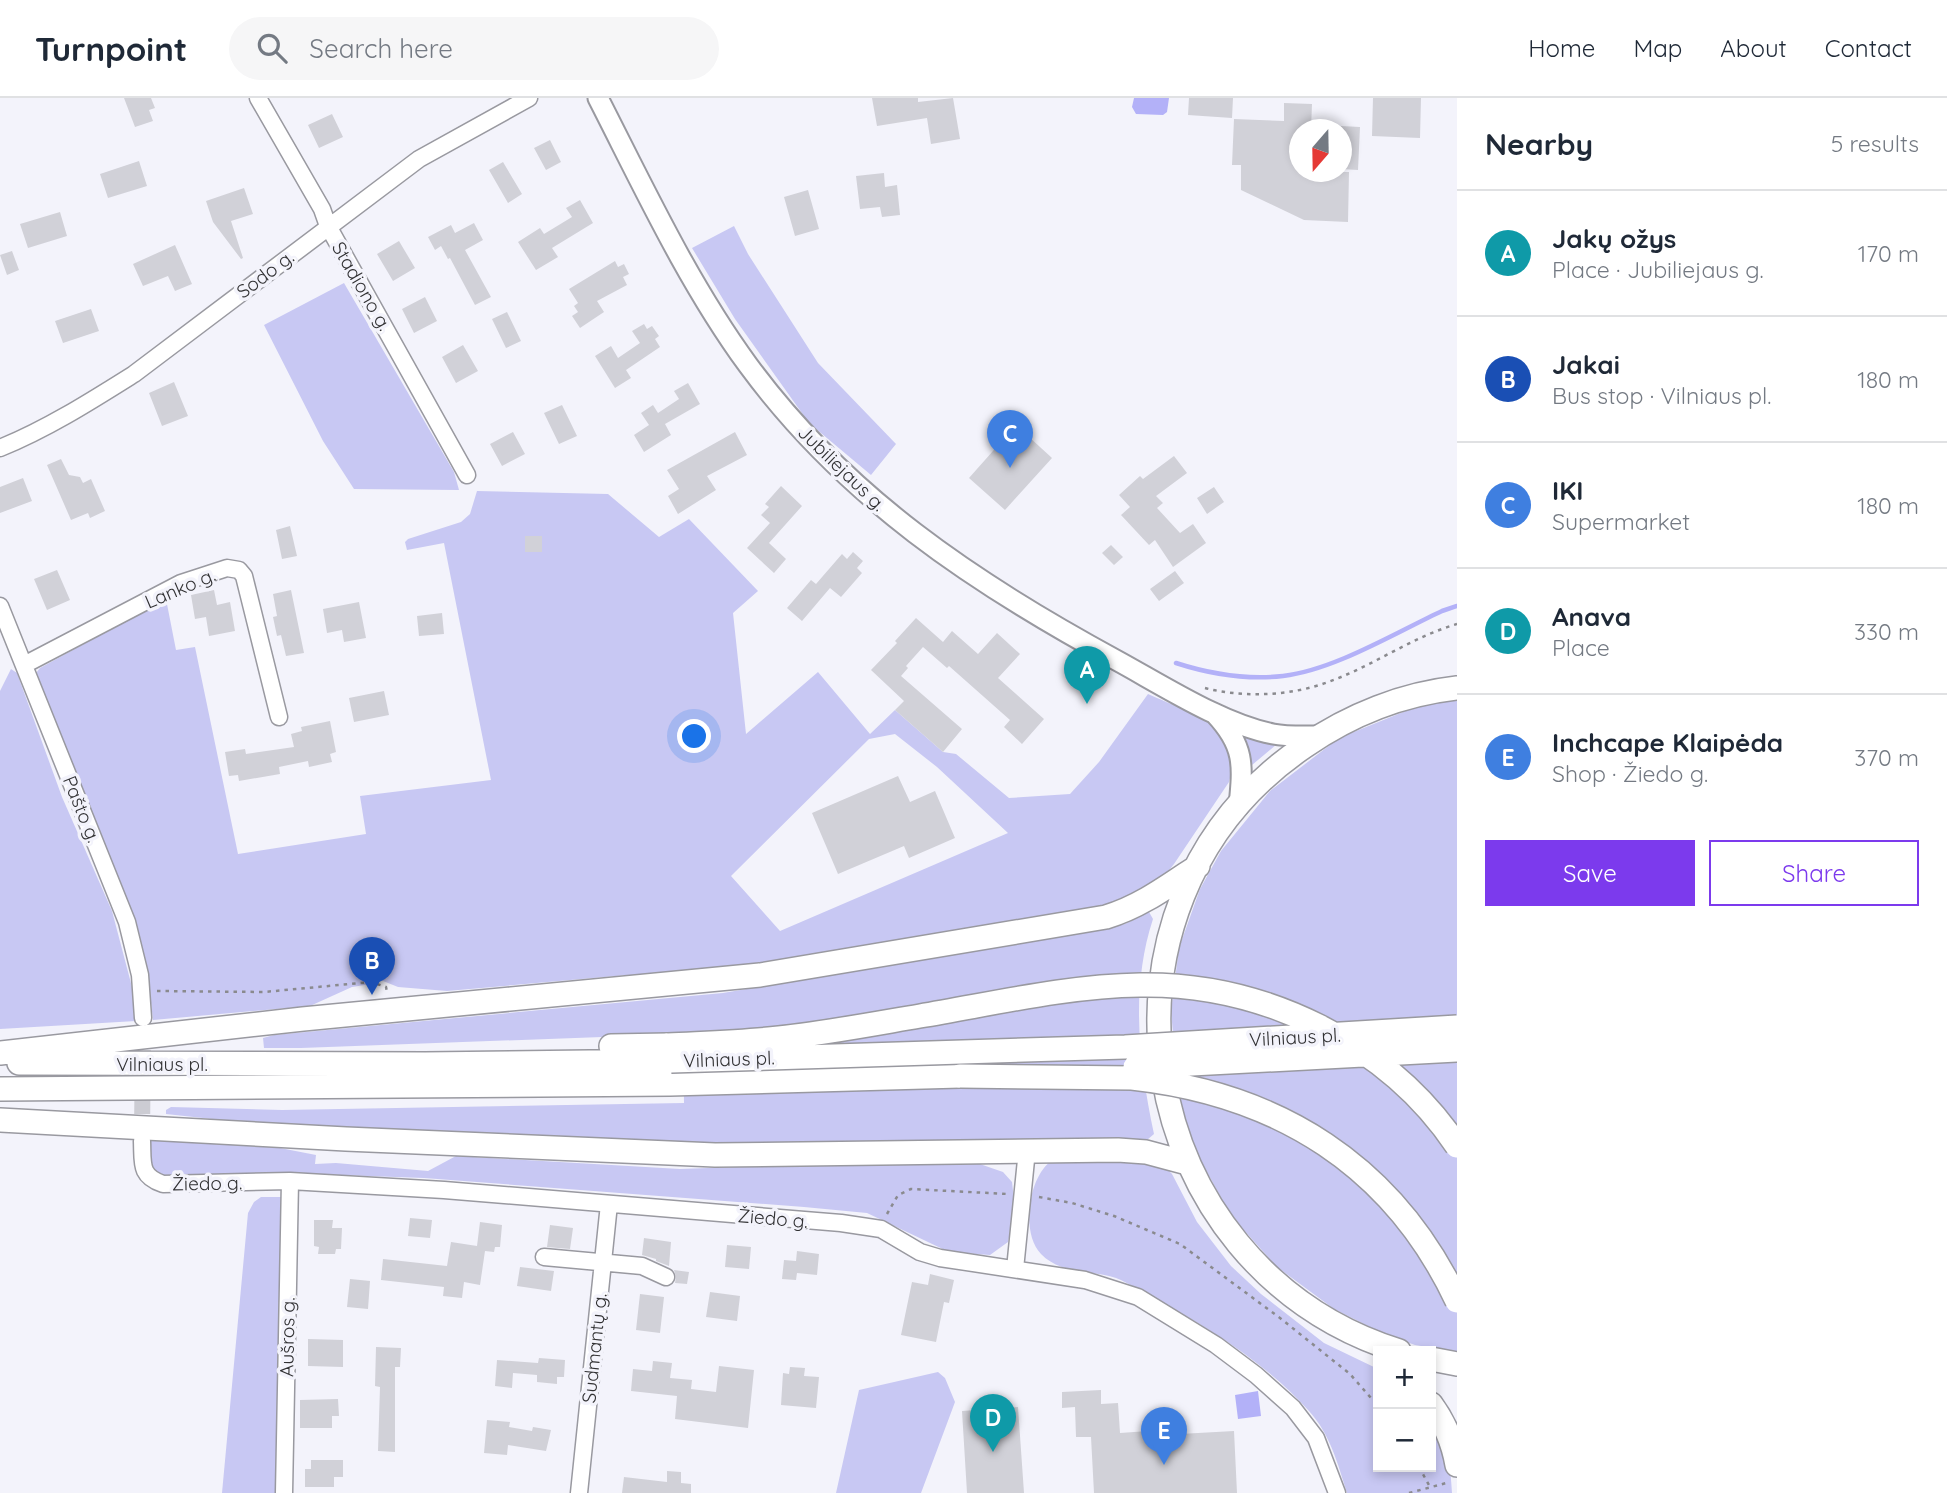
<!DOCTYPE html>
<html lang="en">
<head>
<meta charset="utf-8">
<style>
	body { margin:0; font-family:Quicksand,sans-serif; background:#f6f6f7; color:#1f2937 }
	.controls { position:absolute; right:21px; bottom:21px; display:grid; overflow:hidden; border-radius:0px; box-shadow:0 4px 10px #0003 }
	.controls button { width:63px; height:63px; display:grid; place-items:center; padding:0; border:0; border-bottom:2px solid #e0e1e3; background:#fff; color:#1f2937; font:35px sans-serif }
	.compass { position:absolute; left:1289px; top:21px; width:63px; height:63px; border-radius:50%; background:#fff; box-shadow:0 4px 10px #0003; rotate:200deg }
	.you { position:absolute; left:695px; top:639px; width:24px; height:24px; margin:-18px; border:5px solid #fff; border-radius:50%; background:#1a73e8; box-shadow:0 0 0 10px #1a73e833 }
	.badge { display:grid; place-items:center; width:46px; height:46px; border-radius:50%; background:#7c3aed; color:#fff; font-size:23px; font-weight:700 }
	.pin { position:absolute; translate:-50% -58px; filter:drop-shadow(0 2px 4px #0008) }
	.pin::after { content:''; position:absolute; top:37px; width:24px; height:21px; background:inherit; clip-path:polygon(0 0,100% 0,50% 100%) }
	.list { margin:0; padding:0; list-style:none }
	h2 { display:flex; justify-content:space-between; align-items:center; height:91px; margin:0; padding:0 28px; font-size:30px }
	h2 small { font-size:23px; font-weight:400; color:#747a83 }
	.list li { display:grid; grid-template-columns:46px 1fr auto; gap:21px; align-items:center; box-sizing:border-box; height:126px; padding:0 28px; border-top:2px solid #e0e1e3 }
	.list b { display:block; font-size:26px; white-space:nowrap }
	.list p { margin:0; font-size:23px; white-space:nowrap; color:#747a83 }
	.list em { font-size:23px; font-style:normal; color:#747a83 }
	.actions { display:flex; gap:14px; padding:21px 28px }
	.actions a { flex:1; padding:16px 0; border:2px solid #7c3aed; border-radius:0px; text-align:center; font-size:24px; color:#7c3aed }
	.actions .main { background:#7c3aed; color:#fff }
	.icon { flex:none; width:38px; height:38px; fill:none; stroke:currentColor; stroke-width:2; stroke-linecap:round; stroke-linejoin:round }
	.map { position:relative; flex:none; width:1457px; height:1395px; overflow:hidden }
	header { display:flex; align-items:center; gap:42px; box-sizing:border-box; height:98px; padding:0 35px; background:#fff; border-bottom:2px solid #e0e1e3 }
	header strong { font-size:33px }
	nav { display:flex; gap:38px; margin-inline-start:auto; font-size:24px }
	.search { width:490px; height:63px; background:#f6f6f7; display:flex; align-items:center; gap:18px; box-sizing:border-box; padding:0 24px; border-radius:38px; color:#747a83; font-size:26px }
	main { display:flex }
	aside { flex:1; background:#fff }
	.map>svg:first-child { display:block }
	.green { fill:#c8c8f3; fill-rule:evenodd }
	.water { fill:#b3b1f8 }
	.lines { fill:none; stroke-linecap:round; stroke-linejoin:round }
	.stream { stroke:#b3b1f8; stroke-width:4.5 }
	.building { fill:#d1d1d8 }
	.minor-tunnel { stroke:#ccccd3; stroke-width:16; stroke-dasharray:16 8; stroke-linecap:butt }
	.minor-casing { stroke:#9999a0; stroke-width:19 }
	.major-casing { stroke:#9999a0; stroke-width:23 }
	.highway-casing { stroke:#9999a0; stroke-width:26 }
	.path { stroke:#8a8a8e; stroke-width:2.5; stroke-dasharray:3.5 5; stroke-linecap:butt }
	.minor { stroke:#fff; stroke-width:16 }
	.major { stroke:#fff; stroke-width:19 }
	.highway { stroke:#fff; stroke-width:23 }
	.highway-bridge-casing { stroke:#9999a0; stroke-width:26; stroke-linecap:butt }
	.highway-bridge { stroke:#fff; stroke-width:23 }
	.labels { text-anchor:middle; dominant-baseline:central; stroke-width:7; stroke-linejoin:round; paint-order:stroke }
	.street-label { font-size:19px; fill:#313133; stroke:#f3f3fb }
</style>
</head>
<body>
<header>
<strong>Turnpoint</strong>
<div class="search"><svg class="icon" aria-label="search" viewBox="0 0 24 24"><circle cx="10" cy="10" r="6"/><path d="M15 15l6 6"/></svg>Search here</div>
<nav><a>Home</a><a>Map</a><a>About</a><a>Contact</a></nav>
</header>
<main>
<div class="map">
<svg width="1457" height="1395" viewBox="0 0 1457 1395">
	<rect width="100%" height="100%" fill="#f3f3fb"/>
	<path class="green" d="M734,128l14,28 70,109 78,81 -25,31 -62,-52 -74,-104 -43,-71z
		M344,185l110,189 5,18 -105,-1 -31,-48 -59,-116z
		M477,393l131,3 51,43 30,-18 69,72 -25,22 13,121 72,-62 52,62 25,-24 48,42 13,2 53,44 61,-4 29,-32 49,-68c19,9 68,26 78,44 8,13 7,31 3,44l-55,82 -16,20 -44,23 -410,67 -73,7 -4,-6 -180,16 -49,-4 -20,-8 -12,1 5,4 -19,3 -42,19 -157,14 -6,-52 -12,-44 -99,-251 4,-5 126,-69 10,51 19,-3 43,207 128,-20 -6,-38 131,-16 -47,-237 -37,7 -2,-8 3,-3 53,-17 9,-8zM895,636l42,33 71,66 -228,98 -49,-55 138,-137z
		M11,571l6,4 45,124 50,114 25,95 -1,15 -136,8v-338z
		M1457,600v654l-42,-7 -31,-11 -50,-25 -57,-42 -35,-39 -17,-23 -28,-51 -17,-43 -9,-100 8,-63 21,-59 21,-38 49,-60 69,-53 84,-34z
		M1240,635l37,11 -25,21 -5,-23z
		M1149,814l4,7c-23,70 -14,144 1,215l-7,6 -491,3 -344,-13 -146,-16v-4l5,-3 111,3 402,-7 -1,-69 -382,14h-37l-1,-10 11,-3 449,-42 402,-69z
		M149,1040l126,9 41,8 -1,9 21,-1 92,8 28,-15 224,13 189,-7h105l29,10 9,10 3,26 -7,34 -18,13 -41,-3 -82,-39 -63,-6 -380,-29 -142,-5 -110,5 -15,-3 -7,-7z
		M1160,1063l12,13 25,48 34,44 30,28 63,49 54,26v98h53v-51l18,36 3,41h-105c-9,-29 -17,-59 -38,-82 -42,-47 -100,-83 -155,-113 -12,-6 -25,-15 -38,-20 -25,-8 -56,-4 -75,-24 -20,-20 -13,-75 9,-92z
		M261,1099h20l-5,296h-54l26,-280 6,-11z
		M938,1274l7,6 10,24 -34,91h-85l23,-103z"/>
	<path class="water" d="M1134,0h35l-2,14 -4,3 -27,-1 -4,-7z
		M1258,1293l3,25 -23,3 -3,-24z"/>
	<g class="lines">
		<path class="stream" d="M1176,565c34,11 71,17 107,13 51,-6 112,-43 159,-65l15,-5"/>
	</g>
	<path class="building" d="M124,0h27l4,10 -6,2 4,11 -18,6z
		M872,0h46v4l35,-4 7,41 -29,5 -4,-26 -50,8z
		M1189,0h44l-1,20 -44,-3z
		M1373,0h48l-1,40 -48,-2z
		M1284,5l28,1 -1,26h-12v42h50l-1,50 -44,-2 -63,-30v-25h-9l2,-46 50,2z
		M332,16l11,23 -24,11 -11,-23z
		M1341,28l19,1 -2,43 -17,-1z
		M550,42l11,22 -15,8 -12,-22z
		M139,63l8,25 -39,12 -8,-24z
		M503,64l19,32 -14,9 -19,-33z
		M884,75l1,14 12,-2 3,30 -18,2 -2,-10 -20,2 -4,-33z
		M244,90l9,26 -22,7 12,37 -2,1 -28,-37 -7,-21z
		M808,92l11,39 -24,7 -11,-39z
		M580,102l13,23 -41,25 6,9 -22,13 -18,-28 22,-14 4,6 28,-17 -6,-9z
		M60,114l7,24 -39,12 -8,-24z
		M474,125l9,17 -18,10 26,47 -16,8 -25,-47 -2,1 -7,-13 -6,4 -7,-13 23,-12 4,8z
		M399,143l16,27 -22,13 -16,-27z
		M175,147l17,39 -17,7 -7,-15 -25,10 -10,-22z
		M12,153l7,19 -12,5 -7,-20z
		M615,163l3,6 6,-3 5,10 -6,3 4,8 -30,16 7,11 -24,16 -8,-12 6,-4 -4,-6 4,-3 -9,-14z
		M425,199l12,24 -23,12 -12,-24z
		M91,211l8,22 -36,12 -8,-22z
		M507,214l14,29 -15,7 -14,-29z
		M644,226l3,5 5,-3 7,10 -4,3 5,8 -34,23 5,8 -16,10 -20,-32 16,-10 7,12 22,-15 -8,-12z
		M463,247l15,26 -22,12 -14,-26z
		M174,284l14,34 -26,10 -13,-33z
		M688,285l12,21 -35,20 6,11 -27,17 -10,-17 15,-10 -8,-12 12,-8 5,8 21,-14 -5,-8z
		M562,307l15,31 -18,8 -15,-31z
		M1016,327l36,33 -47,52 -36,-32z
		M513,334l12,22 -23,12 -12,-22z
		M735,334l12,23 -40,21 9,14 -38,24 -10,-18 11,-7 -12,-19z
		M1174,358l13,17 -31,23 7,7 -6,5 23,25 13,-9 13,19 -33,24 -18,-27 -6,5 -28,-30 9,-8 -11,-12 21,-19 3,3z
		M61,361l8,16 11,2 3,6 8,-4 14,32 -15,7 -2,-5 -17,7 -24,-55z
		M23,380l9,23 -32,12v-26z
		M781,388l21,20 -33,37 17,16 -12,14 -27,-25 23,-25 -9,-8 8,-8 -4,-3z
		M1214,389l10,15 -17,12 -10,-16z
		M290,428l7,30 -15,3 -6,-29z
		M525,438h17v16h-17z
		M1111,447l12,12 -9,8 -12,-12z
		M853,454l10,9 -6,7 5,5 -21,24 -11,-9 -28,33 -15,-13 24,-28 5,4 26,-30 5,5z
		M57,472l13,30 -23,10 -13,-31z
		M1175,473l9,12 -25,18 -9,-12z
		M214,492l3,15 13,-3 5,29 -26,5 -3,-19 -11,2 -4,-24z
		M291,492l13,63 -18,3 -5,-21 -4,1 -4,-19 4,-1 -4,-22z
		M359,504l7,36 -22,4 -2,-12 -15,3 -4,-24z
		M442,515l2,21 -25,2 -2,-20z
		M916,520l27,24 9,-11 26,23 19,-21 23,21 -22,24 46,41 -22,25 -18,-17 6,-7 -61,-54 -2,2 -24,-21 -17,19 2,2 -7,8 61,53 -19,23 -48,-42 9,-9 -33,-31 26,-27 -2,-2z
		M384,593l5,24 -35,7 -5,-24z
		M330,623l6,31 -6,2 2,8 -23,5 -1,-6 -29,6 1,7 -41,7 -1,-6 -9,1 -4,-24 20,-3 1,5 48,-7 -3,-13 11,-3 -1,-4z
		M898,678l12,26 25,-11 20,47 -46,20 -5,-12 -66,28 -26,-61z
		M410,1120l22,2 -2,18 -22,-2z
		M314,1122h19l-1,8h10l-1,21h-5l-1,5h-17l1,-7 -5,-1z
		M480,1124l22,3 -2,22h-5l-1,5 -9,-1 -5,34 -16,-3 -2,16 -19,-2 1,-9 -63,-7 2,-21 64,7 4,-24 26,4z
		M550,1127l23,3 -3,21 -23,-2z
		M644,1140l27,4 -2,24 -13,-5v-2l-14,-4z
		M727,1147l24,2 -2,22 -24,-2z
		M797,1153l22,3 -2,21 -20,-2 -1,7 -14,-1 2,-19 12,1z
		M520,1169l34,4 -3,20 -34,-5z
		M674,1172l15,2 -2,12 -12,-1 1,-6z
		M930,1176l24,6 -5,23 -5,-1 -8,40 -35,-7 11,-53 16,3z
		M350,1181l20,2 -2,28 -21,-2z
		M710,1194l30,4 -3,25 -31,-4z
		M640,1196l24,3 -4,36 -24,-3z
		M308,1241l35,1v27l-35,-1z
		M376,1249l25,1 -1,19h-5v85l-17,-1 2,-64 -5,-1z
		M539,1260l26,2 -1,17h-7v7l-20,-2v-7l-24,-2 -1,15 -17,-2 2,-26 41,3z
		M653,1263l19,2 -2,15 22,2 -1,9 25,3 3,-26 35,4 -6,58 -73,-9 2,-23 -46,-5 2,-22 19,2z
		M790,1269l15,1 -1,8 15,1 -3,31 -35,-3 2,-32 6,1z
		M1101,1292v14l17,-1 2,30 42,-3v5l72,-4 3,62h-143l-3,-56h-15l-1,-30 -13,1v-16z
		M338,1301l1,17h-7v12h-32v-28z
		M1018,1309l6,86h-57l-5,-82z
		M487,1322l23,2 -1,5 23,4 1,-4 18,3 -5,21 -38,-6 -1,10 -23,-2z
		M311,1362h32v17h-9v10h-29v-18h6z
		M667,1373l14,1v11l10,1v9h-69l2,-16 43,5z"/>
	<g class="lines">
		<path class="minor-tunnel" d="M142,1040l1,-110"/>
		<defs>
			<path id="minor" d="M258,0l64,111 6,17 139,249
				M0,350c47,-19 91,-47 134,-74l285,-215 110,-61
				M0,508l127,316 13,53 3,43
				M24,567l157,-82 46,-15 12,2 5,6 35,141
				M142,1043c1,22 -3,35 21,43l127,-3 154,9 397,33 40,6 39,23 20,6 145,22 53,17 78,48 40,30 37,33 23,30 21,55
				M544,1159l98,9 24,11
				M1015,1171l12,-119
				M284,1395l6,-312
				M579,1395l30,-289"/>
			<path id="major" d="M598,0c46,90 90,185 150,267 97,132 226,218 368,295 46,25 106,64 157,74 15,3 32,2 47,2
				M1215,616c30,32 28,51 24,92"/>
			<path id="highway" d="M611,948l57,-1
				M0,955l303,-34 457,-44 346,-58c34,-10 62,-31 92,-51
				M19,965l406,1 246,-3
				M0,991l670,-5 290,-8
				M0,1022l346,19 369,16 403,-5 28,2 41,11
				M1399,1253c-268,-84 -329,-446 -94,-605 45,-31 98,-52 152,-58
				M1431,1261l26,5
				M1431,1306c14,19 22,38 26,61"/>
		</defs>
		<use href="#minor" class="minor-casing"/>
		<use href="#major" class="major-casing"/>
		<use href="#highway" class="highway-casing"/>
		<path class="path" d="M1205,590c38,10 86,8 123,-6 45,-16 84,-45 129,-58
			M157,893l107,1 107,-10 15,5 1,5
			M1039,1099l33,6 42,13 66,28 100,74 70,56 28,32
			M887,1116l11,-19 13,-6 97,5
			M1419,1369l11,20
			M1409,1395l41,-11"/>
		<use href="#minor" class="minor"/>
		<use href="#major" class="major"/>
		<use href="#highway" class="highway"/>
		<defs>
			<path id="highway-bridge" d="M668,947c37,-2 74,-3 111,-7 47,-5 94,-14 141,-22 72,-12 147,-30 220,-31 123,-2 248,58 317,161
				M671,963l454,-14 332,-20
				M1135,969l322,-17
				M960,978l172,2c146,16 261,87 325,223"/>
		</defs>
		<use href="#highway-bridge" class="highway-bridge-casing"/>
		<use href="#highway-bridge" class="highway-bridge"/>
	</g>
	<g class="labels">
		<g class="street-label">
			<text transform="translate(265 176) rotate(-37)">Sodo g.</text>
			<text transform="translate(362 188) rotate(60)">Stadiono g.</text>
			<text transform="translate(842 370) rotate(44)">Jubiliejaus g.</text>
			<text transform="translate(180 490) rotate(-23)">Lanko g.</text>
			<text transform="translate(82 711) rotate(68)">Pašto g.</text>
			<text transform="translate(1295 939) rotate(-3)">Vilniaus pl.</text>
			<text transform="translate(729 961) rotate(-2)">Vilniaus pl.</text>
			<text x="162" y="966">Vilniaus pl.</text>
			<text transform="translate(207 1085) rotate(-1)">Žiedo g.</text>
			<text transform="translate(773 1120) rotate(5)">Žiedo g.</text>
			<text transform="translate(287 1239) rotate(-89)">Aušros g.</text>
			<text transform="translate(594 1250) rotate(-84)">Sudmantų g.</text>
		</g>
	</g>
</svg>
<div class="controls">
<button>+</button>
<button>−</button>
</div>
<svg class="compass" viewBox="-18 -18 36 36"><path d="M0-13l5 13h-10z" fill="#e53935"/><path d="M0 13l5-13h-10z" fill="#747a83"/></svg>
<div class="you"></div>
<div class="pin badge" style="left:1087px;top:606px;background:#0f9aa8">A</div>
<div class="pin badge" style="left:372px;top:897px;background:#1a4fb4">B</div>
<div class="pin badge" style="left:1010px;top:370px;background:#3f7fe0">C</div>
<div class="pin badge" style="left:993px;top:1354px;background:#0f9aa8">D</div>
<div class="pin badge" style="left:1164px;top:1367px;background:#3f7fe0">E</div>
</div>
<aside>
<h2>Nearby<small>5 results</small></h2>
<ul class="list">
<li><span class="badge" style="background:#0f9aa8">A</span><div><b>Jakų ožys</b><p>Place · Jubiliejaus g.</p></div><em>170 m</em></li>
<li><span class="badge" style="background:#1a4fb4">B</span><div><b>Jakai</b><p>Bus stop · Vilniaus pl.</p></div><em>180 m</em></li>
<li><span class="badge" style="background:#3f7fe0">C</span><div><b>IKI</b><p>Supermarket</p></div><em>180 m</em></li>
<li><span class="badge" style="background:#0f9aa8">D</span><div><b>Anava</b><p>Place</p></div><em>330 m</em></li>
<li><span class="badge" style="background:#3f7fe0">E</span><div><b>Inchcape Klaipėda</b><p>Shop · Žiedo g.</p></div><em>370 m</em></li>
</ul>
<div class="actions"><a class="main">Save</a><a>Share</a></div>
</aside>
</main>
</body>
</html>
